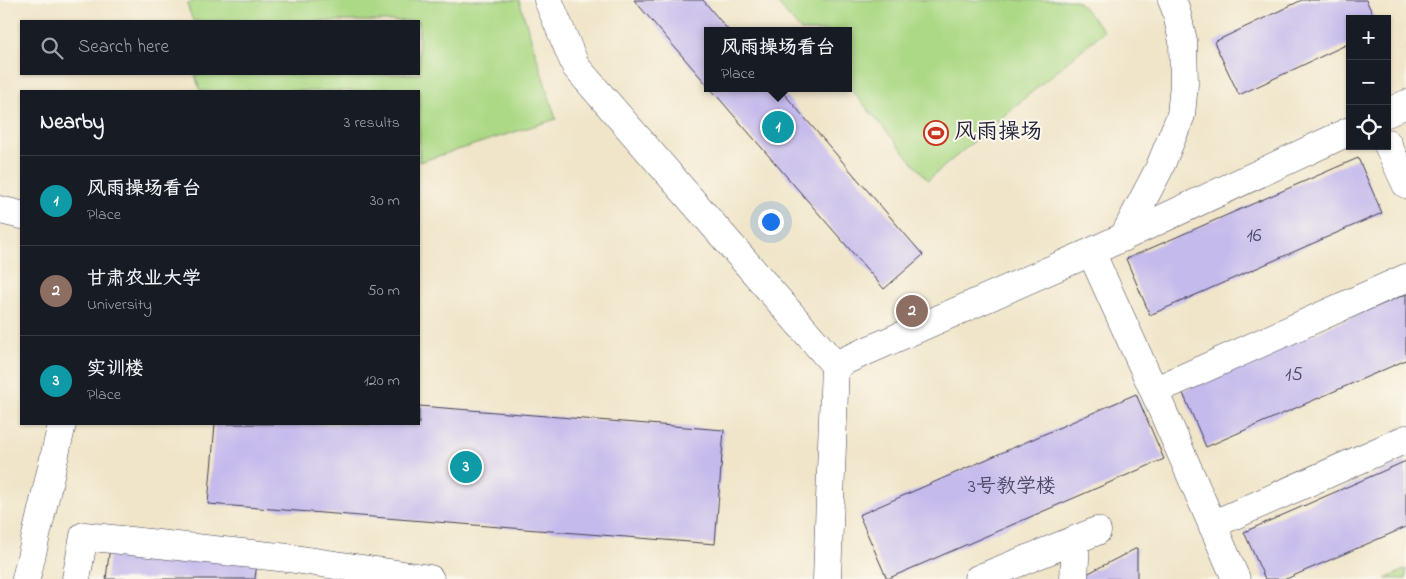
<!DOCTYPE html>
<html lang="en">
<head>
<meta charset="utf-8">
<style>
	body { margin:0; font-family:"Indie Flower","LXGW WenKai TC",sans-serif; background:#20242c; color:#f1f3f6 }
	.controls { position:absolute; right:15px; top:15px; display:grid; overflow:hidden; border-radius:0px; box-shadow:0 1px 4px #0004 }
	.controls button { width:45px; height:45px; display:grid; place-items:center; padding:0; border:0; border-bottom:1px solid #363941; background:#171b24; color:#f1f3f6; font:25px sans-serif }
	.you { position:absolute; left:770px; top:221px; width:18px; height:18px; margin:-12px; border:4px solid #fff; border-radius:50%; background:#1a73e8; box-shadow:0 0 0 8px #1a73e833 }
	.badge { display:grid; place-items:center; width:32px; height:32px; border-radius:50%; background:#c8321e; color:#fff; font-size:16px; font-weight:700 }
	.pin { position:absolute; translate:-50% -50%; border:2px solid #fff; box-shadow:0 1px 5px #0006 }
	.popup { position:absolute; left:704px; top:27px; width:148px; height:65px; box-sizing:border-box; display:grid; place-content:center; border-radius:0px; background:#171b24; filter:drop-shadow(0 1px 4px #0005); font-size:16px; white-space:nowrap; color:#9ea1a6 }
	.popup b { font-size:19px; color:#f1f3f6 }
	.popup::after { content:''; position:absolute; left:50%; top:100%; margin-left:-10px; border:10px solid transparent; border-top-color:#171b24 }
	.list { margin:0; padding:0; list-style:none }
	h2 { display:flex; justify-content:space-between; align-items:center; height:65px; margin:0; padding:0 20px; font-size:21px }
	h2 small { font-size:16px; font-weight:400; color:#9ea1a6 }
	.list li { display:grid; grid-template-columns:32px 1fr auto; gap:15px; align-items:center; box-sizing:border-box; height:90px; padding:0 20px; border-top:1px solid #363941 }
	.list b { display:block; font-size:19px; white-space:nowrap }
	.list p { margin:0; font-size:16px; white-space:nowrap; color:#9ea1a6 }
	.list em { font-size:16px; font-style:normal; color:#9ea1a6 }
	.icon { flex:none; width:28px; height:28px; fill:none; stroke:currentColor; stroke-width:2; stroke-linecap:round; stroke-linejoin:round }
	.map { position:relative; flex:none; width:1406px; height:579px; overflow:hidden }
	.search { position:absolute; background:#171b24; box-shadow:0 1px 4px #0004; left:20px; top:20px; width:400px; height:55px; display:flex; align-items:center; gap:12px; box-sizing:border-box; padding:0 18px; border-radius:0px; color:#9ea1a6; font-size:19px }
	.panel { position:absolute; background:#171b24; box-shadow:0 1px 4px #0004; left:20px; top:90px; width:400px; height:335px; border-radius:0px }
	.map>svg:first-child { display:block }
	.green { fill:#acd985; stroke:#677e60 }
	.building { fill:#c5baec }
	.lines { fill:none; stroke-linecap:round; stroke-linejoin:round }
	.minor-casing { stroke:#413f50; stroke-width:29 }
	.minor { stroke:#fff; stroke-width:28 }
	.labels { text-anchor:middle; dominant-baseline:central; stroke-width:4; stroke-linejoin:round; paint-order:stroke }
	.number-label { font-size:20px; fill:#4b4867 }
	.poi-label { font-size:22px; fill:#22223b; stroke:#fbf7ec; text-anchor:start }
</style>
</head>
<body>
<div class="map">
<svg width="1406" height="579" viewBox="0 0 1406 579">
	<rect width="100%" height="100%" fill="#fbf7ec"/>
	<filter id="ink" filterUnits="userSpaceOnUse"><feTurbulence type="fractalNoise" baseFrequency=".02" numOctaves="2"/><feDisplacementMap in="SourceGraphic" scale="10" xChannelSelector="R" yChannelSelector="G"/><feConvolveMatrix kernelMatrix="1 2 1 2 8 2 1 2 1" color-interpolation-filters="sRGB"/></filter>
	<filter id="wash" filterUnits="userSpaceOnUse"><feTurbulence type="fractalNoise" baseFrequency=".0096" numOctaves="4" result="noise"/><feDisplacementMap in="SourceGraphic" scale="20" xChannelSelector="R" yChannelSelector="G"/><feGaussianBlur stdDeviation="1.12" result="paint"/><feColorMatrix in="noise" values="0 0 0 0 0 0 0 0 0 0 0 0 0 0 0 0 0 1.4 0 .05"/><feComposite in="paint" operator="in"/></filter>
	<g filter="url(#wash)">
		<rect width="100%" height="100%" fill="#f0e5c9"/>
		<path class="green" d="M199,0h320l37,119 -137,43v-71h-219l-5,-17h224v-53h-226l-6,-17z
			M775,0h302l27,31 -176,149 -80,-94v-55h-47z
			M1406,569v10h-21z"/>
		<g id="blocks">
			<path class="building" d="M634,0h69l26,31h-21v55z
				M1302,0h64l9,19h-25v24l-111,52 -25,-53z
				M710,88h69l144,167 -39,34z
				M1358,158l24,55 -232,102 -24,-56z
				M1406,294v66l-200,87 -24,-56z
				M1136,394l28,65 -277,120 -28,-64z
				M419,406l305,24 -9,114 -507,-40 7,-80h204z
				M1406,461v66l-120,52h-21l-21,-47z
				M110,546l147,17 -2,16h-149z
				M1137,548v31h-60z"/>
		</g>
	</g>
	<g filter="url(#ink)">
		<use href="#blocks" fill-opacity="0" stroke="#413f50" stroke-width="1"/>
		<g class="lines">
			<defs>
				<path id="minor" d="M548,0l28,67 259,298 -8,214
					M1387,113l19,-9
					M1387,143l19,41
					M0,210l21,5
					M1123,238l36,-69 22,-54 3,-31 -1,-43 -7,-31 -4,-10
					M1091,252l63,139 82,188
					M835,365l256,-113 259,-121
					M1154,391l252,-113
					M1212,525l194,-86
					M26,579l36,-155
					M76,579l8,-43 204,22 142,21
					M978,579l119,-48
					M1074,579l2,-39"/>
			</defs>
			<use href="#minor" class="minor-casing"/>
			<use href="#minor" class="minor"/>
		</g>
	</g>
	<defs>
		<symbol id="stadium-ring" viewBox="-11 -11 22 22"><circle r="9.5" fill="#fbf7ec" stroke="#c8321e" stroke-width="1.5"/><path d="M0-5a6.5 5 0 1 0 0 10a6.5 5 0 1 0 0-10ZM-3.5-1.8h7v3.6h-7Z" fill="#c8321e"/></symbol>
	</defs>
	<g fill-rule="evenodd">
		<use href="#stadium-ring" x="922" y="119" width="28" height="28"/>
	</g>
	<g class="labels">
		<g class="number-label">
			<text x="1254" y="236">16</text>
			<text x="1294" y="375">15</text>
			<text x="1012" y="487">3号教学楼</text>
		</g>
		<g class="poi-label">
			<text x="954" y="133">风雨操场</text>
		</g>
	</g>
</svg>
<div class="controls">
<button>+</button>
<button>−</button>
<button><svg class="icon" aria-label="locate" viewBox="0 0 24 24"><circle cx="12" cy="12" r="6"/><path d="M12 2v4M12 18v4M2 12h4M18 12h4"/></svg></button>
</div>
<div class="you"></div>
<div class="pin badge" style="left:778px;top:127px;background:#0f9aa8">1</div>
<div class="popup"><b>风雨操场看台</b>Place</div>
<div class="pin badge" style="left:912px;top:311px;background:#8d6e63">2</div>
<div class="pin badge" style="left:466px;top:467px;background:#0f9aa8">3</div>
<div class="search"><svg class="icon" aria-label="search" viewBox="0 0 24 24"><circle cx="10" cy="10" r="6"/><path d="M15 15l6 6"/></svg>Search here</div>
<section class="panel">
<h2>Nearby<small>3 results</small></h2>
<ul class="list">
<li><span class="badge" style="background:#0f9aa8">1</span><div><b>风雨操场看台</b><p>Place</p></div><em>30 m</em></li>
<li><span class="badge" style="background:#8d6e63">2</span><div><b>甘肃农业大学</b><p>University</p></div><em>50 m</em></li>
<li><span class="badge" style="background:#0f9aa8">3</span><div><b>实训楼</b><p>Place</p></div><em>120 m</em></li>
</ul>
</section>
</div>
</body>
</html>
